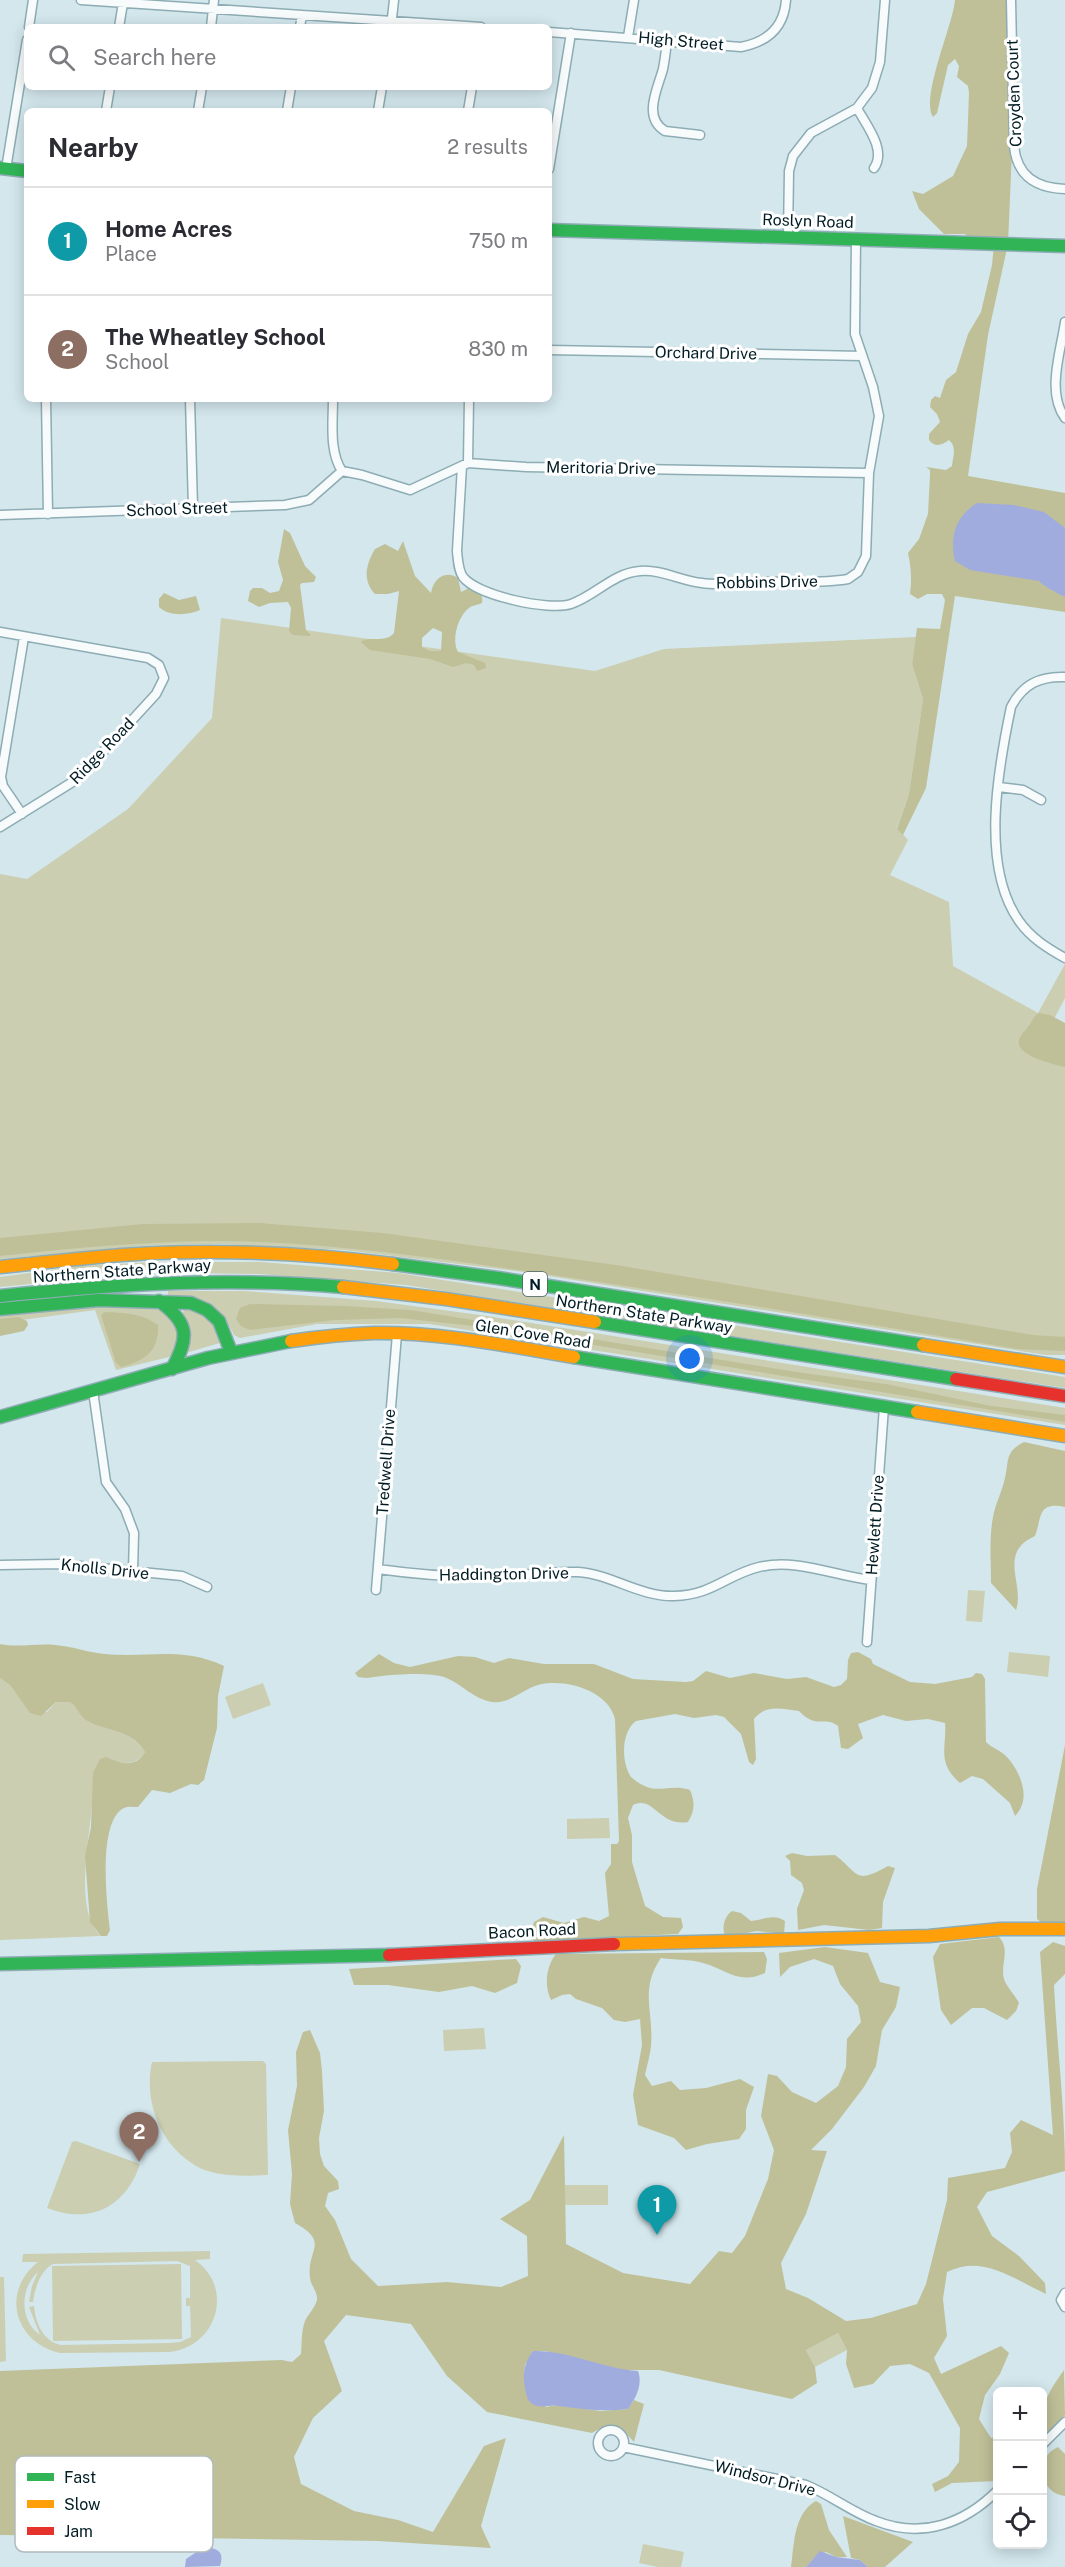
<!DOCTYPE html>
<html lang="en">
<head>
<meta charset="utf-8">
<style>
	body { margin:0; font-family:"Public Sans",sans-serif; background:#f7f7f7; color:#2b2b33 }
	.controls { position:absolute; right:18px; bottom:18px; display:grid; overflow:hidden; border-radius:9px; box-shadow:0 3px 15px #0003 }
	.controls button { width:54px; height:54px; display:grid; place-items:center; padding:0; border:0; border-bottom:2px solid #e1e1e2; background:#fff; color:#2b2b33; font:30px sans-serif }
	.you { position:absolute; left:690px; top:1359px; width:21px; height:21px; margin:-15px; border:4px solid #fff; border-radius:50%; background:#1a73e8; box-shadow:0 0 0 9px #1a73e833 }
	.badge { display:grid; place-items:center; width:39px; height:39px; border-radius:50%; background:#d93025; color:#fff; font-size:20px; font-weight:700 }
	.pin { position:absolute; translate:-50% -50px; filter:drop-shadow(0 2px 3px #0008) }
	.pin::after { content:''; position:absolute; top:32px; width:21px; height:18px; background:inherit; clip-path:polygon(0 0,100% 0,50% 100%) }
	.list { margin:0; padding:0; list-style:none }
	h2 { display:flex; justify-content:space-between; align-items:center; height:78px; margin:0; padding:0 24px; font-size:26px }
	h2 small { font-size:20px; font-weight:400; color:#7c7c81 }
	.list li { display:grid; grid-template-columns:39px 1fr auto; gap:18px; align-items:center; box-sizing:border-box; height:108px; padding:0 24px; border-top:2px solid #e1e1e2 }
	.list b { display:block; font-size:22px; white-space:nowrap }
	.list p { margin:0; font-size:20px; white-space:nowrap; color:#7c7c81 }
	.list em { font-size:20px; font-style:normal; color:#7c7c81 }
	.icon { flex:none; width:33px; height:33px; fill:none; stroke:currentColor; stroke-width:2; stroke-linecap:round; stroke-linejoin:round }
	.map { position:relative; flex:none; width:1065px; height:2567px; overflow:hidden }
	.search { position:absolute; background:#fff; box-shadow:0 3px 15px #0003; left:24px; top:24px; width:528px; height:66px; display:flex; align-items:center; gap:15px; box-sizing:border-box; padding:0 21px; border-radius:9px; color:#7c7c81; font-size:22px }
	.panel { position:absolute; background:#fff; box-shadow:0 3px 15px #0003; left:24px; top:108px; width:528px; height:294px; border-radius:9px }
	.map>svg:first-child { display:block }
	.green { fill:#cbceb0; fill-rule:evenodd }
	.forest { fill:#bfc098; fill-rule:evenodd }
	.water { fill:#a1acde }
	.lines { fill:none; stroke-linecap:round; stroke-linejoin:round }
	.street-casing { stroke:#8dacb4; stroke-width:11 }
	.fast-casing { stroke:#8dacb4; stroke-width:15 }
	.slow-casing { stroke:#8dacb4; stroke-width:15 }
	.jam-casing { stroke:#8dacb4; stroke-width:15 }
	.street { stroke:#f8fbfc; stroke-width:8 }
	.fast { stroke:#30b455; stroke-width:12 }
	.slow { stroke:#ff9f0a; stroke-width:12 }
	.jam { stroke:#e5322d; stroke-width:12 }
	.labels { text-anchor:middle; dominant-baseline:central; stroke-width:6; stroke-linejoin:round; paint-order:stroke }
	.shield { fill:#fff; stroke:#4c6066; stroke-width:1.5 }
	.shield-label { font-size:15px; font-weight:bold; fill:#001c24 }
	.street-label { font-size:16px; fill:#001c24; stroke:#fff }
	.key { fill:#fff; stroke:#b2bbbd; stroke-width:1.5 }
	.key-label { font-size:16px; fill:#001c24 }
</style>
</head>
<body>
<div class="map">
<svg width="1065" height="2567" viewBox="0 0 1065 2567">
	<rect width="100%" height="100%" fill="#d3e7ed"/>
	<path class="green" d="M221,618l374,53 69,-22 252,-12 -4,27 11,35 -14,95 -12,34 11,12 -18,35 59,27 4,64 85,47 27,-49v34l-12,23 12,7v327h-19l-522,-83 -180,-22 -121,-6 -70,1 -153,14v-385l27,5 101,-70 84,-91z
		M154,1262h107l137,11 667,104v11l-659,-103 -147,-11 -65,-1h-53l-141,14v-10l81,-11z
		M168,1291h77l131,10 111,15 578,92v17l-636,-101h-112l-77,14 -6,-3 -8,-15 -58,-23z
		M142,1305l26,7 12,19 -7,25 -57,14 -21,-60 -95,13v-9l88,-8z
		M186,1306l24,9 13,27 -34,10 -6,-40z
		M968,1590l17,1 -3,31 -16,-1z
		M1009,1652l41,4 -2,21 -41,-5z
		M0,1678l10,7 21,28 16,-1 9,-10c5,-1 10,-2 15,0 8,4 10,16 20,20 19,9 43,10 54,30 -7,11 -17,13 -30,9l-22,24c1,38 -23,124 8,151l-101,4z
		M263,1683l8,22 -38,14 -8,-22z
		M609,1818l1,20 -43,1v-20z
		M484,2028l2,21 -42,2 -1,-21z
		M263,2061l3,3 2,111c-22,1 -46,2 -66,-6 -40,-19 -59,-65 -50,-107z
		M76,2141l64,23c-14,43 -50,61 -93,44l25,-66z
		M565,2185h43v20h-43z
		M210,2251v8l-15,1c40,28 22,87 -26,92l-109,1c-45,-10 -60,-61 -22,-91h-16l1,-8zM177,2261l13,5v32h-4v8h4l1,31 -11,5 -11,1 -108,2c-18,-4 -25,-21 -27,-39l-5,1 11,28c-21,-15 -20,-47 -2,-63l-6,14 -3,16h4c2,-14 7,-31 20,-38z
		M181,2264l1,75 -129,2 -1,-75z
		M0,2277h4l2,84 -6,1z
		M838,2333l9,17 -32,17 -9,-17z
		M643,2544l41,8 -3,15h-23l-19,-4z"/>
	<path class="forest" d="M955,0h54l3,150 -4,94 -20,91 -20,141 97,17v119l-110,-16 -29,192 -23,47 -6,-6 12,-35 14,-95 -11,-35 5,-36 23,1 5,-29 -3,-6h-15l-9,5 -8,-5c2,-15 1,-27 -2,-41l11,-14 9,-25 2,-39v-5l-4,-3 20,3 6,-4c1,-10 5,-19 -3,-26 -7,5 -14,8 -20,0v-6l11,-12 -3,-8 -7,-7 1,-7 4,-4 5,2 6,-18 10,-8 12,-38 13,-22 11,-47 2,-21 -20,-2 -9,-8h-21l-25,-25 -7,-18 11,3 30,-18 14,-30 2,-53 -1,-7 -11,-9 2,-11 -4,-7 -7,6 -11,48 -4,4c-13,-19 20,-92 22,-117z
		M284,529l6,4 15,33 11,11 -2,5 -12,1 -2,2 6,45 5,5 -2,1 -16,-1 -4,-4 2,-23 -3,-6 -18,1 -11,4 -11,-6 2,-10 3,-3h9l8,5 9,-2 4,-11 -5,-18z
		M403,541l12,35 16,17c2,-13 13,-24 27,-15l3,14 8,-4c8,2 15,5 13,15 -4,2 -10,2 -13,5 -11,8 -18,32 -11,44l27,11 1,5 -9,3 -3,-6 -8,-2 -13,4 -23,-8 -60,-9 -9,-8c7,-7 24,2 33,-9l5,-42 -11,3h-13c-13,-14 -9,-30 0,-45l10,-5 13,7zM433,628l9,4 -1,19h-11l-8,-4v-9z
		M164,593l15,7 17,-4 4,14c-11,5 -31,7 -41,-3v-8z
		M1039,1013l11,2 15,8v44c-11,-3 -50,-11 -46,-27 2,-6 8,-11 11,-16 3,-4 3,-7 9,-11z
		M259,1223l124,10 233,32 417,70 32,2v14l-48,-2c-146,-25 -292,-48 -438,-70 -116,-17 -241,-37 -358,-38 -74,0 -148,7 -221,15v-18l143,-14z
		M250,1304l94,2 67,4 392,63 83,11 105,22 74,9v7l-582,-95 -83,-9 -65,2 -85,10 -9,-4 -5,-7 4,-11z
		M105,1312c20,1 36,1 53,13 1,27 -14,36 -37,42l-5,-4 -15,-48z
		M18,1317l9,4 1,4 -4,6 -24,5v-17z
		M1024,1442l41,9v56c-28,-6 -23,11 -30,29 -38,17 -10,48 -19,74l-25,-27c0,-21 -2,-45 2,-66 2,-12 8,-23 11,-35 6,-20 -1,-29 20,-40z
		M0,1644c18,4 37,-1 55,1 17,1 34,8 50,9 44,4 77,-8 119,12l-6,30 -1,32 -13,52 -6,5 -7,-1 -21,9 -18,-3 -14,17c-5,0 -10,-1 -14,1 -27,13 -17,98 -14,122l-3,6h-6l-11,-14 -5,-66 6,-29 2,-54 7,-14 6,-2c15,7 30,11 39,-5 -13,-23 -39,-20 -59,-32 -7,-5 -9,-14 -16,-18h-14l-15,14 -11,-3 -20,-28 -10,-7z
		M858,1652l13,7 2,5 37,18 25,2 37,-7 4,-4 6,1 3,5 1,63c6,6 14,8 20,14 15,16 26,43 9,60l-5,-13 -27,-24 -11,-3 -12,7c-24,-21 -13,-36 -15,-60l-17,-4 -22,2 -23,-6 -25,9 5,14 -15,11 -7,-1 -3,-22c-14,-11 -21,4 -39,-15 -16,-2 -34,-7 -45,8l2,40 -3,6 -4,-3 -8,-28 -17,-17 -8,-2 -22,3 -19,-4 -39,7c-15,11 -15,41 -5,56 25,22 36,5 59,13 5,12 5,21 -2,32 -29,5 -34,-27 -55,-17l-5,13 4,17v27l13,44 18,11 18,1 2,9 -5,7 -143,7 -6,-3 5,-16 9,-5 21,6 20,-6 15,4 10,-5 -4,-43 6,-9v-20h6l2,-3 -4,-122c-7,-29 -51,-41 -77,-34 -15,4 -30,20 -46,17 -19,-3 -31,-19 -48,-25 -17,-6 -60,-2 -78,1l-8,-1 -3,-4 24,-19 15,9 16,4 48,-11 17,1 19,6 15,-5 35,6h50l39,15 53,3 7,-1 13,-10 24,7 24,-5 33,6 19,-2 28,10 7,-2 6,-6 1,-19 3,-7z
		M1065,1745v178l-22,1 -6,-5v-30z
		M792,1853l15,3 28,-1c25,19 19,30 53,11l7,2 -12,34 -1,26 -13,2 -45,-5 -26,5 -1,-21 7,-19 -2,-7 -11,-8 -1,-14 -5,-5z
		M732,1911l9,2 10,8c13,-1 22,-8 34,0l-1,13 -27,-3 -31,6c-5,-7 -2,-21 6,-26z
		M999,1937c12,13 1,27 5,42 2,7 11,16 15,24l-3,8 -9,9 -23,-12h-12l-21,17 -10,-15 -8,-53 7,-13z
		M1053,1942l12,4v28l-11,11c3,62 11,124 11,186l-78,21 -10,15 15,29 27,20 26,27 1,11c-33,-15 -63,-40 -99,-22l-4,27 4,37 -13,22 7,16 60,-28 8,7 -9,21 -15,21 -6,24 12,19 6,-2v45l-45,2 -17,9 -3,-8 16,-8 11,-14 1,-34 -31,-55 -19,-9 -20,2 -17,18 -19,4 -8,-24 1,-14 -9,-17 -32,17 9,17 2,16 -25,16 -133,-29h-35l-23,-4 -56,-15h-12l-8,14 -1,15 22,27 10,-2 45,6 27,-2 6,-9 10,4 -10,38c-11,-12 -10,-15 -28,-17l-14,8 -105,-21 -40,-36 -36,-52 -65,-9 -22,26 18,50 -29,27 -19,39 7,27 53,27 44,9 35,12 51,-86 22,-8 -25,88 10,22 -113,-7 -378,-6v-164l282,-11 10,2 9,-8c1,-11 0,-22 4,-33 3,-7 10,-13 12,-21 1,-8 -6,-14 -7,-22 -4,-29 21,-35 -15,-55l-5,-19 2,-30 -4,-44 9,-44 -1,-34 7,-20 7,-2 10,23 2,18 2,40 -5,27 1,16 4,12 14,15 1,8 -11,4 -3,13 10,14 16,39 27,27 69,-4 54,5 27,-11 -1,-40 -27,-17 30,-19 34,-65 2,109 57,29 67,11 29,-33 13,2 13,-17 23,-57 6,-29 -13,-34 7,-42 9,2 15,16 24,11 22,-17 8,-19 1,-28 14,-17 -3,-16 -18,-22 -7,-18 -19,-7 -24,8 -10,10 -1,-24 46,-6 43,6 12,29 20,5 -4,20 -14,23 -6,36 -12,21 -32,42 -21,21 16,1 -21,63 -25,49 5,26 22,9 38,23 25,-3 46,-14 9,-20 21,-84 1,-22 57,-10 7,-16 -2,-19 11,-13 32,15 -13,-183z
		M764,1952l3,7 -2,14c-27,12 -37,-3 -62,-10 -13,-4 -29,-3 -42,-5 -22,32 -7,54 -10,88 -1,10 -4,19 -6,29l7,11 19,-5 9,9 26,-2 34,-9 14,8 -8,23v19l-7,10 -32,5 -21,6 -12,-12 -36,-13 -5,-30 9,-50 -2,-26 -15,3 -11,-2 -12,-12 -26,-9 -6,-5 -8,1 -11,5c-7,-14 -5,-34 5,-46z
		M516,1959l5,7 -4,17 -22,10 -23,-7 -33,6 -51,-7h-34l-5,-16z
		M1064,2370l1,45 -22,23c-1,-34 1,-40 21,-68z
		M1058,2447l7,7v42c-26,-3 -31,-39 -7,-49z
		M816,2501l5,3 8,26 18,27h-11l-10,-5 -11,5 -9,10h-15c3,-23 3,-54 25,-66z
		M843,2516l70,26 -28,25h-17l-8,-7 -9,-2z"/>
	<path class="water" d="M977,503l37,2 30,7 21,16v69c-9,-5 -19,-9 -26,-16l-69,-11 -15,-9c-6,-25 1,-45 22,-58z
		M533,2351c35,-1 70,18 105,20 5,14 -2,27 -10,38 -24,3 -46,0 -70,-3 -9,-2 -18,4 -27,-3 -5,-4 -6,-15 -7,-21 -1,-12 2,-22 9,-31z
		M204,2547c13,1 21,4 16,19l-35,1 1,-8z
		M820,2551l16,6 24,3 8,7h-62z"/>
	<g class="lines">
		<defs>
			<path id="street" d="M81,0l400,27
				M1011,0l3,146c3,30 22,42 51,43
				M29,27l4,-27
				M119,27l4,-24
				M211,27l3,-27
				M300,27l2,-12
				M391,27l3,-27
				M549,32l192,15c26,-5 43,-19 45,-47
				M628,37l6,-37
				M667,40c-1,10 -2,19 -4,29 -5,19 -21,48 2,62l35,4
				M857,108c9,17 30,42 17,60
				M106,111l4,-24
				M198,111l4,-24
				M287,111l4,-24
				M378,111l4,-24
				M468,111l4,-24
				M6,169l21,-129
				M549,169l22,-136
				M788,236l1,-65 4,-15 18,-23 46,-25 15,-20 8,-26 5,-62
				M1065,322c-4,29 -19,70 0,96
				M549,350l313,6
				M46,399l2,115
				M190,399l3,109
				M333,399c0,23 -4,53 9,72
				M468,463l1,-64
				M462,466l-5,85c1,9 1,19 6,26 15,19 86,34 108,27 24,-8 42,-31 69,-33 21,-2 41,10 62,12 19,3 40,-1 59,-1 29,-1 59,2 87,-3l10,-7 8,-16 3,-83 10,-57 -6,-29 -18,-53 1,-96
				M342,471l20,4 48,15 58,-27 58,4 343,6
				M0,515l285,-10 24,-5 33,-29
				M0,632l148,26 11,7 5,13 -8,16 -77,84 -79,49
				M1065,677c-25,-1 -42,7 -54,30 -13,62 -31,159 8,214 12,17 28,27 46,37
				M999,787l24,3 18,10
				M22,814l-19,-28 -2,-9 23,-140
				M93,1391l13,91 19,27 9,24 -1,38
				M0,1565l60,-1 122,12 25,11
				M378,1569c42,6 84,9 127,7 24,-1 48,-5 73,-4 33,2 62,25 96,24 39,-1 52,-21 85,-29 38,-9 75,9 112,13
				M376,1590l21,-256
				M867,1642l17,-235
				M1065,2293l-4,7 4,7
				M598 2443a13 13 0 1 1 26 0a13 13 0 1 1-26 0Z
				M1042,2445l23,-23
				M623,2447l183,38c25,10 45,27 70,36 46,18 88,3 122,-31"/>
			<path id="fast" d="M0,168l27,3
				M549,230l516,16
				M393,1264l105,14 425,67
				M0,1296c115,-12 228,-19 343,-9
				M159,1301c31,22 30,37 13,68
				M0,1309l99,-9 92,3 16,7 12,11 12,31
				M595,1322l361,57
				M574,1357l343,55
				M0,1417l208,-59 83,-17
				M0,1964l389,-9"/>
			<path id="slow" d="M0,1267c51,-5 103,-12 155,-14 79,-3 160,1 238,11
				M343,1287l103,12 149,23
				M291,1341c28,-4 55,-7 83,-8 67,-1 134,13 200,24
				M923,1345l142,22
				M917,1412l148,24
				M614,1944l315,-8 71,-7h65"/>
			<path id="jam" d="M956,1379l109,17
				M389,1955l225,-11"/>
		</defs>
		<use href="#street" class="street-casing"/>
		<use href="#fast" class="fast-casing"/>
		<use href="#slow" class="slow-casing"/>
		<use href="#jam" class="jam-casing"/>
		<use href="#street" class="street"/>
		<use href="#fast" class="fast"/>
		<use href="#slow" class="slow"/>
		<use href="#jam" class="jam"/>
	</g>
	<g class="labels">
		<rect class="shield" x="523" y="1272" width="24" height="24" rx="4.5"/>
		<g class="shield-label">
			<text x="535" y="1284">N</text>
		</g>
		<g class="street-label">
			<text transform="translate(681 41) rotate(5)">High Street</text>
			<text transform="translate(1014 93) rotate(-92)">Croyden Court</text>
			<text transform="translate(808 221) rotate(2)">Roslyn Road</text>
			<text transform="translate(706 353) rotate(1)">Orchard Drive</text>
			<text transform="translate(601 468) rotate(1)">Meritoria Drive</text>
			<text transform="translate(177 509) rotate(-2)">School Street</text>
			<text transform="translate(767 582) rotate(-1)">Robbins Drive</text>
			<text transform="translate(102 751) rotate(-46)">Ridge Road</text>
			<text transform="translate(122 1271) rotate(-4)">Northern State Parkway</text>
			<text transform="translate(644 1314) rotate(9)">Northern State Parkway</text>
			<text transform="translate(533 1334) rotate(9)">Glen Cove Road</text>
			<text transform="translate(386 1462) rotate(-86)">Tredwell Drive</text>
			<text transform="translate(875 1525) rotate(-86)">Hewlett Drive</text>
			<text transform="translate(105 1569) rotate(6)">Knolls Drive</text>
			<text transform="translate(504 1574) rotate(-1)">Haddington Drive</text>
			<text transform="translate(532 1931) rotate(-3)">Bacon Road</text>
			<text transform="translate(765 2478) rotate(14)">Windsor Drive</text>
		</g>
	</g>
	<rect x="15" y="2456" width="198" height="96" rx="9" class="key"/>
	<rect x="27" y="2473" width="27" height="8" fill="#30b455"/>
	<rect x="27" y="2500" width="27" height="8" fill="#ff9f0a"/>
	<rect x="27" y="2527" width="27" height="8" fill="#e5322d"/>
	<g class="key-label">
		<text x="64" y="2483">Fast</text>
		<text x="64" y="2510">Slow</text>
		<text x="64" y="2537">Jam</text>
	</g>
</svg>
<div class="controls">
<button>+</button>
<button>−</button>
<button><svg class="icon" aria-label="locate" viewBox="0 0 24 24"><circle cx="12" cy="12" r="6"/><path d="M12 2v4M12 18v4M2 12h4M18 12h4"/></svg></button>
</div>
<div class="you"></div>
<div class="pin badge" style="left:657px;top:2235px;background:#0f9aa8">1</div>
<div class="pin badge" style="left:139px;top:2162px;background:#8d6e63">2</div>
<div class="search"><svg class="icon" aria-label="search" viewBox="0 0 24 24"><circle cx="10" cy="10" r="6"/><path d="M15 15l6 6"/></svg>Search here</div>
<section class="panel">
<h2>Nearby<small>2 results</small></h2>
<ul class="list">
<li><span class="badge" style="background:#0f9aa8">1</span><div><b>Home Acres</b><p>Place</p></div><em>750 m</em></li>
<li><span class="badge" style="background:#8d6e63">2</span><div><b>The Wheatley School</b><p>School</p></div><em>830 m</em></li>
</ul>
</section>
</div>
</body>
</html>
